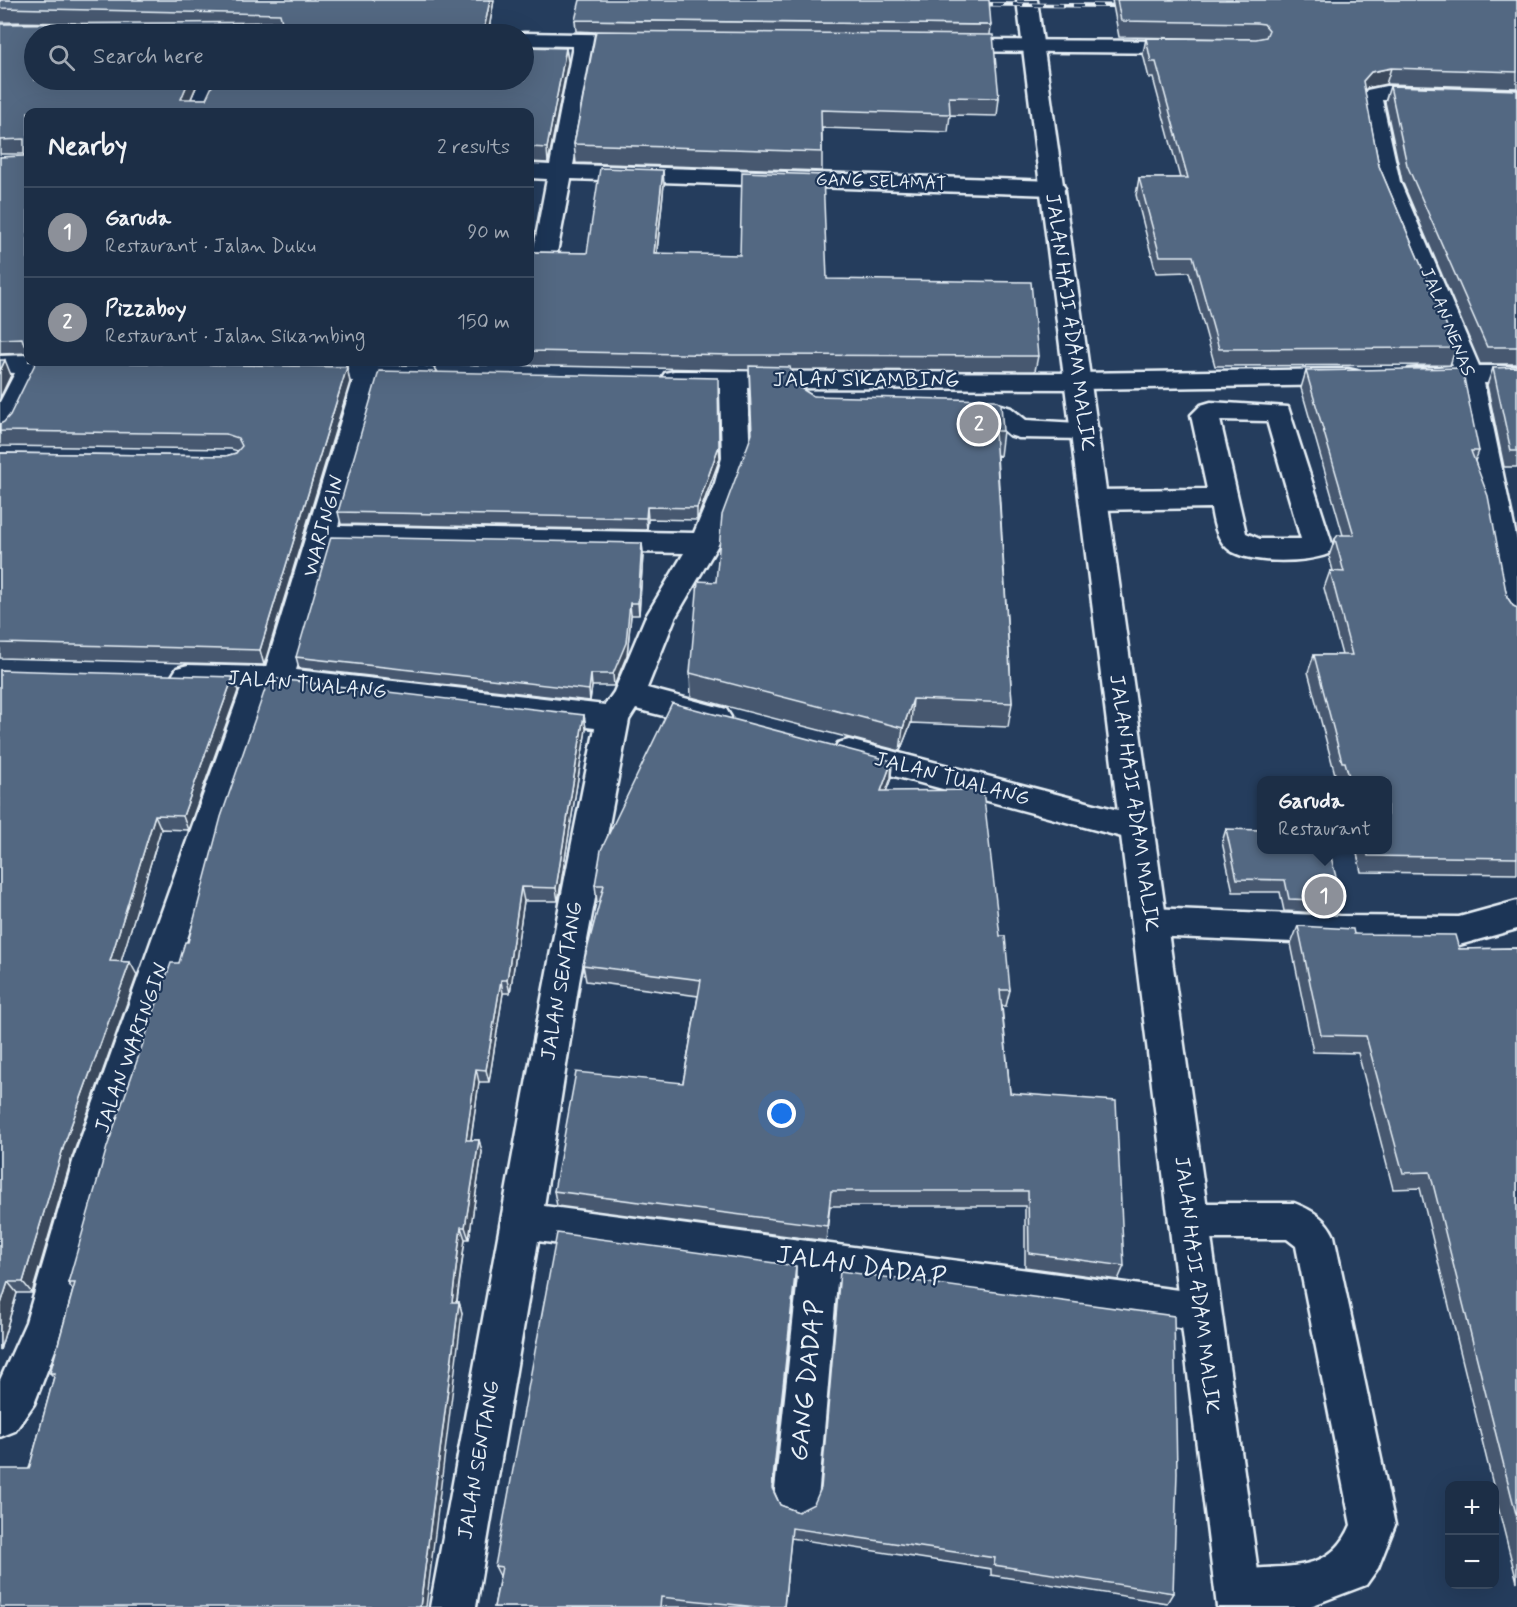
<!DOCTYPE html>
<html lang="en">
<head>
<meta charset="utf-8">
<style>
	body { margin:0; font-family:Mynerve,sans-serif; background:#25364d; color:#f1f3f6 }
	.controls { position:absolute; right:18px; bottom:18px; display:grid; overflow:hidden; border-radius:12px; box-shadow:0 6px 24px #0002 }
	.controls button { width:54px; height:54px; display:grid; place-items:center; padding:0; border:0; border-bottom:2px solid #3a4a5f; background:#1c2e46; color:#f1f3f6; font:30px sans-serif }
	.you { position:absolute; left:782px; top:1114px; width:21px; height:21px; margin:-15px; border:4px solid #fff; border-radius:50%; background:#1a73e8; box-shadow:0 0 0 9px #1a73e833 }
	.badge { display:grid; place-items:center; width:39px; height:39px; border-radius:50%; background:#8c9099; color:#fff; font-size:20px; font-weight:700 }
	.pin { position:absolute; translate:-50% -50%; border:3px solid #fff; box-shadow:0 2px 6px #0006 }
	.popup { position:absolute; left:1257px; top:776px; width:135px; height:78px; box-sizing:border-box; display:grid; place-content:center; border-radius:12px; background:#1c2e46; filter:drop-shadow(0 2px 4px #0005); font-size:20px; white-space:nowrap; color:#a0a8b3 }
	.popup b { font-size:22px; color:#f1f3f6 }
	.popup::after { content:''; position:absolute; left:50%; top:100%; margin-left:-12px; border:12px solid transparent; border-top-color:#1c2e46 }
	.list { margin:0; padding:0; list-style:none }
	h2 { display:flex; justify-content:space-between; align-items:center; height:78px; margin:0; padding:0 24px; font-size:26px }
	h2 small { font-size:20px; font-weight:400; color:#a0a8b3 }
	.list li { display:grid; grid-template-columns:39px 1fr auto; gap:18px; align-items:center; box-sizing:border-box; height:90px; padding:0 24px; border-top:2px solid #3a4a5f }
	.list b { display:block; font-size:22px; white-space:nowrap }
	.list p { margin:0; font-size:20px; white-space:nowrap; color:#a0a8b3 }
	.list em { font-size:20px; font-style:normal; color:#a0a8b3 }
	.icon { flex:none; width:33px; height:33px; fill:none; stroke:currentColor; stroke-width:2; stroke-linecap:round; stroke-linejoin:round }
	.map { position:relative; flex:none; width:1517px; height:1607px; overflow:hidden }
	.search { position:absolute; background:#1c2e46; box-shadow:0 6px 24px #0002; left:24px; top:24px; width:510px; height:66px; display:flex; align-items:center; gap:15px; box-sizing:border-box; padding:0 21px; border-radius:33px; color:#a0a8b3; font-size:22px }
	.panel { position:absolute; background:#1c2e46; box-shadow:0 6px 24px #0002; left:24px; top:108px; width:510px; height:258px; border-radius:12px }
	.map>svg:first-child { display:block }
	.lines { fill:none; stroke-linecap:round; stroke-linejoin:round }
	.minor-casing { stroke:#e8f1f8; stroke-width:5 }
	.major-casing { stroke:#e8f1f8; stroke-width:5 }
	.minor { fill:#1d3557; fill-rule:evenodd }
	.major { fill:#1d3557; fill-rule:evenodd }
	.rail-casing { stroke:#e8f1f8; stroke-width:4.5 }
	.rail { stroke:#1d3557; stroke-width:3; stroke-dasharray:10; stroke-linecap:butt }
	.wall { fill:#475970; stroke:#e8f1f8; stroke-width:1.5 }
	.shaded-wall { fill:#3a485b; stroke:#e8f1f8; stroke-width:1.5 }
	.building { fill:#536782; stroke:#e8f1f8; stroke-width:1.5 }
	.labels { text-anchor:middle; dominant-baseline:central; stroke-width:4.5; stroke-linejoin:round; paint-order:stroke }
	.far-street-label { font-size:18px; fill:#e8f1f8; stroke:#1d3557 }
	.street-label { font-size:21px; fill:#e8f1f8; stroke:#1d3557 }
	.near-street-label { font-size:26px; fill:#e8f1f8; stroke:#1d3557 }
</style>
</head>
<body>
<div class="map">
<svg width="1517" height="1607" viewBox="0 0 1517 1607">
	<rect width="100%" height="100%" fill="#253d5d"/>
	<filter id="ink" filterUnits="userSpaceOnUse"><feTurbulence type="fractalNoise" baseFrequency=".0167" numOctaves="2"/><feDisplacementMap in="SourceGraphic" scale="12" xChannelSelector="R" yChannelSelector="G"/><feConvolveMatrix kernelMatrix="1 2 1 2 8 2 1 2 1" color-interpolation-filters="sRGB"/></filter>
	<g filter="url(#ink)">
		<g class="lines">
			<defs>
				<path id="minor" d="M524,33l114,2 8,1 3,5 -3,5 -51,1 -22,118 480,16 8,2 4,5 -4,5 -8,2 -482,-16 -15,79 -3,5 -9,2 -9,-2 -3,-5 15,-79 -17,-1v-14l20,1 23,-119 -49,-1v-11h-8z
					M951,40l239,1 8,1 3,5 -3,5 -8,1 -247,-2 -3,-5 3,-5z
					M200,80h22l-14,32h-22z
					M1386,86l131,4v14l-135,-4 18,82 79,184h38v16l-33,1 33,158v83l-11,-3 -4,-8 -45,-230 -48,-2 -4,-6 4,-6 44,-3 -77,-184 -16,-83 7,-9z
					M28,355v7h61l3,4 -4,6 -9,2 -38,-1 -27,56 -4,6 -10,3v-36l15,-29 -15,-1v-16z
					M302,364l122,2 9,2 4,6 -4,6 -9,2h-45l-41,144 356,7 21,-50 7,-25 -2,-70 -55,-3 -4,-6 4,-6 9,-2 404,2 270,-4 9,2 4,6 -4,6 -9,2 -270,4 -331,-1 3,70 -7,25 -24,60 -44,75 -28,70 79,21 5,8 -5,8 -11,4 -79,-20 -7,11 -50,262 -35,224 657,87 14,5 6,14 -6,14 -14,5 -364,-49 -19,217 -7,15 -15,7 -15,-7 -7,-15 24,-222 -260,-36 -62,366h-46c55,-293 105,-587 165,-879l-323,-38 -160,468 -46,164 -32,82 -19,27 -15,6v-57l26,-58 48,-164 167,-469 -53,-2 -11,-3 -5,-8 5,-8 11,-3 78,2 87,-286 -60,-3 -4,-6 4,-6zM332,546l352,7 -39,65 -31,74 -9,13 -309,-35z
					M1211,402l77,5 45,140 -5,7c-21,9 -85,11 -102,-7 -10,-10 -13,-26 -15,-39l-117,2 -10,-3 -4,-7 4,-7 10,-3 113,-1 -16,-74 10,-10zM1220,420l47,1 34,118h-41l-14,-6z
					M957,403l44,2 10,3 15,12 69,4 4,6 -4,6 -10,3 -66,-1 -10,-3 -15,-13 -47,-4 -4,-6 4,-6z
					M849,740l288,75 12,4 5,9 -5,9 -12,4 -299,-80 -5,-9 5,-9z
					M1517,901v28l-58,16 -119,-1 -190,-8 -12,-4 -5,-10 5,-10 12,-4 190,8 119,1z
					M1189,1203h105c18,7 32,15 40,33l61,289 -17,43 -12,17 -58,22h-86l-6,-15 6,-16c46,-19 104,9 129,-51l-55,-279 -9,-7h-98l-14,-5 -6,-13 6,-13z"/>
				<path id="major" d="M1017,0h20l226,1607h-46z"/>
			</defs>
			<use href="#minor" class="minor-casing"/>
			<use href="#major" class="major-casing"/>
			<use href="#minor" class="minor"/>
			<use href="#major" class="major"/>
			<defs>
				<path id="rail" d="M973,4l156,2"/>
			</defs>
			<use href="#rail" class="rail-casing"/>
			<use href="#rail" class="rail"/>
		</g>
		<path class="wall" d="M0,0h494l-6,34h-454l165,46 -8,19h15l360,-51 2,14 -20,101 -18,-1v-50h-502v243v-2l-28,1v-197l24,-1v-2h-24v-130l76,-1 -76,-1z
			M1112,0h405v88l-131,-4 -19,4 -3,2 15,76 77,182 -6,17 -235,1 -26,-94 -33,1 -20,-78 3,-17h41l-27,-100h-4l-6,-24 3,-16 106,1 -133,-2z
			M575,20l416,5 -1,10 9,63 -2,18 -47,-1 -2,17 -126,-4v43l-246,-8 -2,-19 21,-112 -19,-1z
			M1390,86l127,4v274h-37l-78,-183 -17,-79z
			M664,184l-7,69 170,26 211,77 -3,15 -244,-1 3,14 19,12 190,35 -3,25 -3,-1 15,248 -4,24 -97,-4 -11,28 -209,-54 -1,-24 26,-91 35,-146 -2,-66 -404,-8h185v-110l57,1z
			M347,367l3,15 -86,283 -264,-7v-205l226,3 10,-3 2,-2 -7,-2 -231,-3v-15z
			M1517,367v100h-13l-17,-82 6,-17z
			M1306,371l173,80 -4,10 32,136 6,9 4,2v266l-156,-2 -5,-23h31v-69h-48v-2h-3l-28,-106 6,-17h28l-18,-67 6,-17h3l-4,-15 6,-17 8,-4 -42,-147z
			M720,458l-23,62 -49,-1 -1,11 -306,-6 -3,-12z
			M642,543l1,11 -4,61h-8l-4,40 -13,31h-22l-2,15 -291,-33 -3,-11z
			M0,670l238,21 -50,139 -27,-1 -40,132 16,14 -65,182 -40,136h-15l-17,57z
			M584,715l2,14 -28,172h-34l-14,92h-7l-14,89h-10l-8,58h8l3,12 -13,87h-4l-8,63h2l3,11 -433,156 25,-92 -4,-4 23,-83 -5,-7 111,-320 9,-21z
			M892,761l-1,17 -5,13 114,145 10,54 -4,16h-4l8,87 114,173 -6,14 -93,-13v-61h-195l-4,35 -269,-35 -3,-15 129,-108 15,-87 -112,-15 -3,-16 17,-63h-3l-2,-17z
			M1226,829l116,72 -6,13 -52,-3 -4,-19h-47l-11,-50z
			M1298,926l161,23 58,-1v634l-23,-91v-6h-1l-73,-297 -27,1 -35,-136 -45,-1 -22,-108z
			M796,1279l-23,210 7,16 18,7 375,81 -6,10 -176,-28v-6l-200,-31 -7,69h-290l6,-31 -5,-10z"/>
		<path class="shaded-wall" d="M490,0h4l-6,34h-5z
			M566,48l2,14 -20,101 -1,-15z
			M1391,68l-5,16 -19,4 -9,10 5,-17 8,-9z
			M189,80h10l-14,32 -4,-13z
			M663,170l1,14 -9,84 -1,-15z
			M5,360l6,15 -11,23v-27z
			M347,367l3,15 -86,283 -4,-15z
			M719,446l1,12 -23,62v-12z
			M647,507l1,12 -1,11 -1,-12z
			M642,543l1,11 -4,61 -1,-12z
			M630,603l1,12 -4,40 -13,31 -1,-12z
			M591,674l1,12 -2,15 -1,-11z
			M233,677l5,14 -50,139 -5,-14z
			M913,699l-2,24 -11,28 3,-23z
			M584,715l2,14 -28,172 -2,-13z
			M892,761l-1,17 -11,30 1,-17z
			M155,815l6,14 -44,146 -7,-14z
			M521,887l3,14 -14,92 -3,-13z
			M130,962l7,13 -65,182 -40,136 -9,-11 41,-137z
			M501,980l2,13 -14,89 -3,-12z
			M476,1069l3,13 -10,70 -3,-12z
			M479,1140l3,12 -13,87 -4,-12z
			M461,1227l4,12 -10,74 -3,-11z
			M796,1266v13l-24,220v-11z
			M8,1282l9,11 -17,57v-43z
			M459,1302l3,11 -36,294h-6z"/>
		<path class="building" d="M0,0h490l-7,34h-449v46h155l-8,19h25l9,-19h309v-33l42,1 -19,100 -17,-1v-35h-502v233h-4l-2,-7 -22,1v-182l24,-1v-17l-24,1v-116l282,-2 -2,-8 -280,-6z
			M580,0h409l2,25 -416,-5z
			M1117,0h400v72l-126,-4 -20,4 -8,9 16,85 77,182 -237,1 -26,-93h-33l-21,-78h49l-32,-116h-5l-5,-24 110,1 10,-2 3,-7 -5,-6 -8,-1 -135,-2z
			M596,31l397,4 6,63 -50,-1 1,17 -129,-4 1,42 -248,-8z
			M1390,86l127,4v257h-30l-80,-182z
			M600,168l63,2 -9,83 86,2 2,-83 81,3 4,104 204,3 7,74 -305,-1 -203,-4v-99l57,1z
			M0,360h5l-5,11z
			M36,362h49l262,5 -87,283 -260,-7v-190l226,3 10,-3 6,-7 -4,-8 -12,-4 -226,-3v-7l4,-2 6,-7z
			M749,366l41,1 4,17 19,12 182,4 6,4 2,27h-8l17,272 -99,-4 -10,29 -213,-55 8,-92 18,1 6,-67 30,-81z
			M1517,367v84h-6l-18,-83z
			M1462,368l17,83h-8l17,45 19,101 6,9 4,2v250l-149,-2 -1,-7h20v-69h-37l-5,-18h-3l-28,-107h38l-22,-84 14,1 -9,-33 3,-4h16l-48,-164z
			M379,371l339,7 1,68 -22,62 -50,-1 -1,11 -308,-6z
			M331,537l311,6 -4,60h-8l-4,40 -13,31h-22l-2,16 -293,-33z
			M0,670l233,7 -50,139 -28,-1 -45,146 20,1 -66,183 -41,137h-15l-8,25z
			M269,678l315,37 -28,173 -35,-1 -14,93h-6l-15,90 -10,-1 -10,71h13l-14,87h-4l-9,75h7l-39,305h-420v-138h29l26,-96h-5l25,-90h-7l39,-136 64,-184h8l6,-21h3l33,-125z
			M672,703l220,58 -11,30 102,-1 17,146h5l5,54h-10l10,103 106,8 8,165 -95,-13 -1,-62h-197l-4,35 -273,-35 22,-119 107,11 18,-103 -118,-15 21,-80h-9l6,-35z
			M1226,829l35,1v19h68l13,52 -53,-2 -4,-19 -48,-1z
			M1298,926l55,3 1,5 101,1 4,14 58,-1v570l-87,-346 -27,1 -37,-137 -45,-1z
			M557,1233l239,33 -24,222 8,17 18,7 16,-8 7,-16 19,-217 334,45 3,157 -4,120 -179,-28 1,-7 -203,-30 -8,79h-27l-96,-10 -1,10h-166l8,-40 -7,-1z"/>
	</g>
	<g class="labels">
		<g class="far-street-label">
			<text transform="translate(881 182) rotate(2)">GANG SELAMAT</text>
			<text transform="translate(1447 322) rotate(68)">JALAN NENAS</text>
		</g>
		<g class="street-label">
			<text transform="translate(1070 322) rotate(82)">JALAN HAJI ADAM MALIK</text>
			<text x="866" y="380">JALAN SIKAMBING</text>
			<text transform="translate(324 526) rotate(-74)">WARINGIN</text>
			<text transform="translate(307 685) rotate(5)">JALAN TUALANG</text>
			<text transform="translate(952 779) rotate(15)">JALAN TUALANG</text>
			<text transform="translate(1134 803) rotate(82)">JALAN HAJI ADAM MALIK</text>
			<text transform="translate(562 981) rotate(-80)">JALAN SENTANG</text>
			<text transform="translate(132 1048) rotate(-70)">JALAN WARINGIN</text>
			<text transform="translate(1197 1285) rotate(83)">JALAN HAJI ADAM MALIK</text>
			<text transform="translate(479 1460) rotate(-80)">JALAN SENTANG</text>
		</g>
		<g class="near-street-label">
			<text transform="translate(861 1267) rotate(8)">JALAN DADAP</text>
			<text transform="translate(808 1381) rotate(-84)">GANG DADAP</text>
		</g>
	</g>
</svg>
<div class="controls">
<button>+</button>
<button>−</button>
</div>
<div class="you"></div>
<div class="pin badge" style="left:1324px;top:896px">1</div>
<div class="popup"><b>Garuda</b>Restaurant</div>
<div class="pin badge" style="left:979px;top:424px">2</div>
<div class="search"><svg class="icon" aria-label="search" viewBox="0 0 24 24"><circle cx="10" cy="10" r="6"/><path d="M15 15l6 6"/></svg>Search here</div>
<section class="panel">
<h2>Nearby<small>2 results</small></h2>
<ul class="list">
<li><span class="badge">1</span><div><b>Garuda</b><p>Restaurant · Jalan Duku</p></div><em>90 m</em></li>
<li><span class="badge">2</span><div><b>Pizzaboy</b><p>Restaurant · Jalan Sikambing</p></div><em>150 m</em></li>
</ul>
</section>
</div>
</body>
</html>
